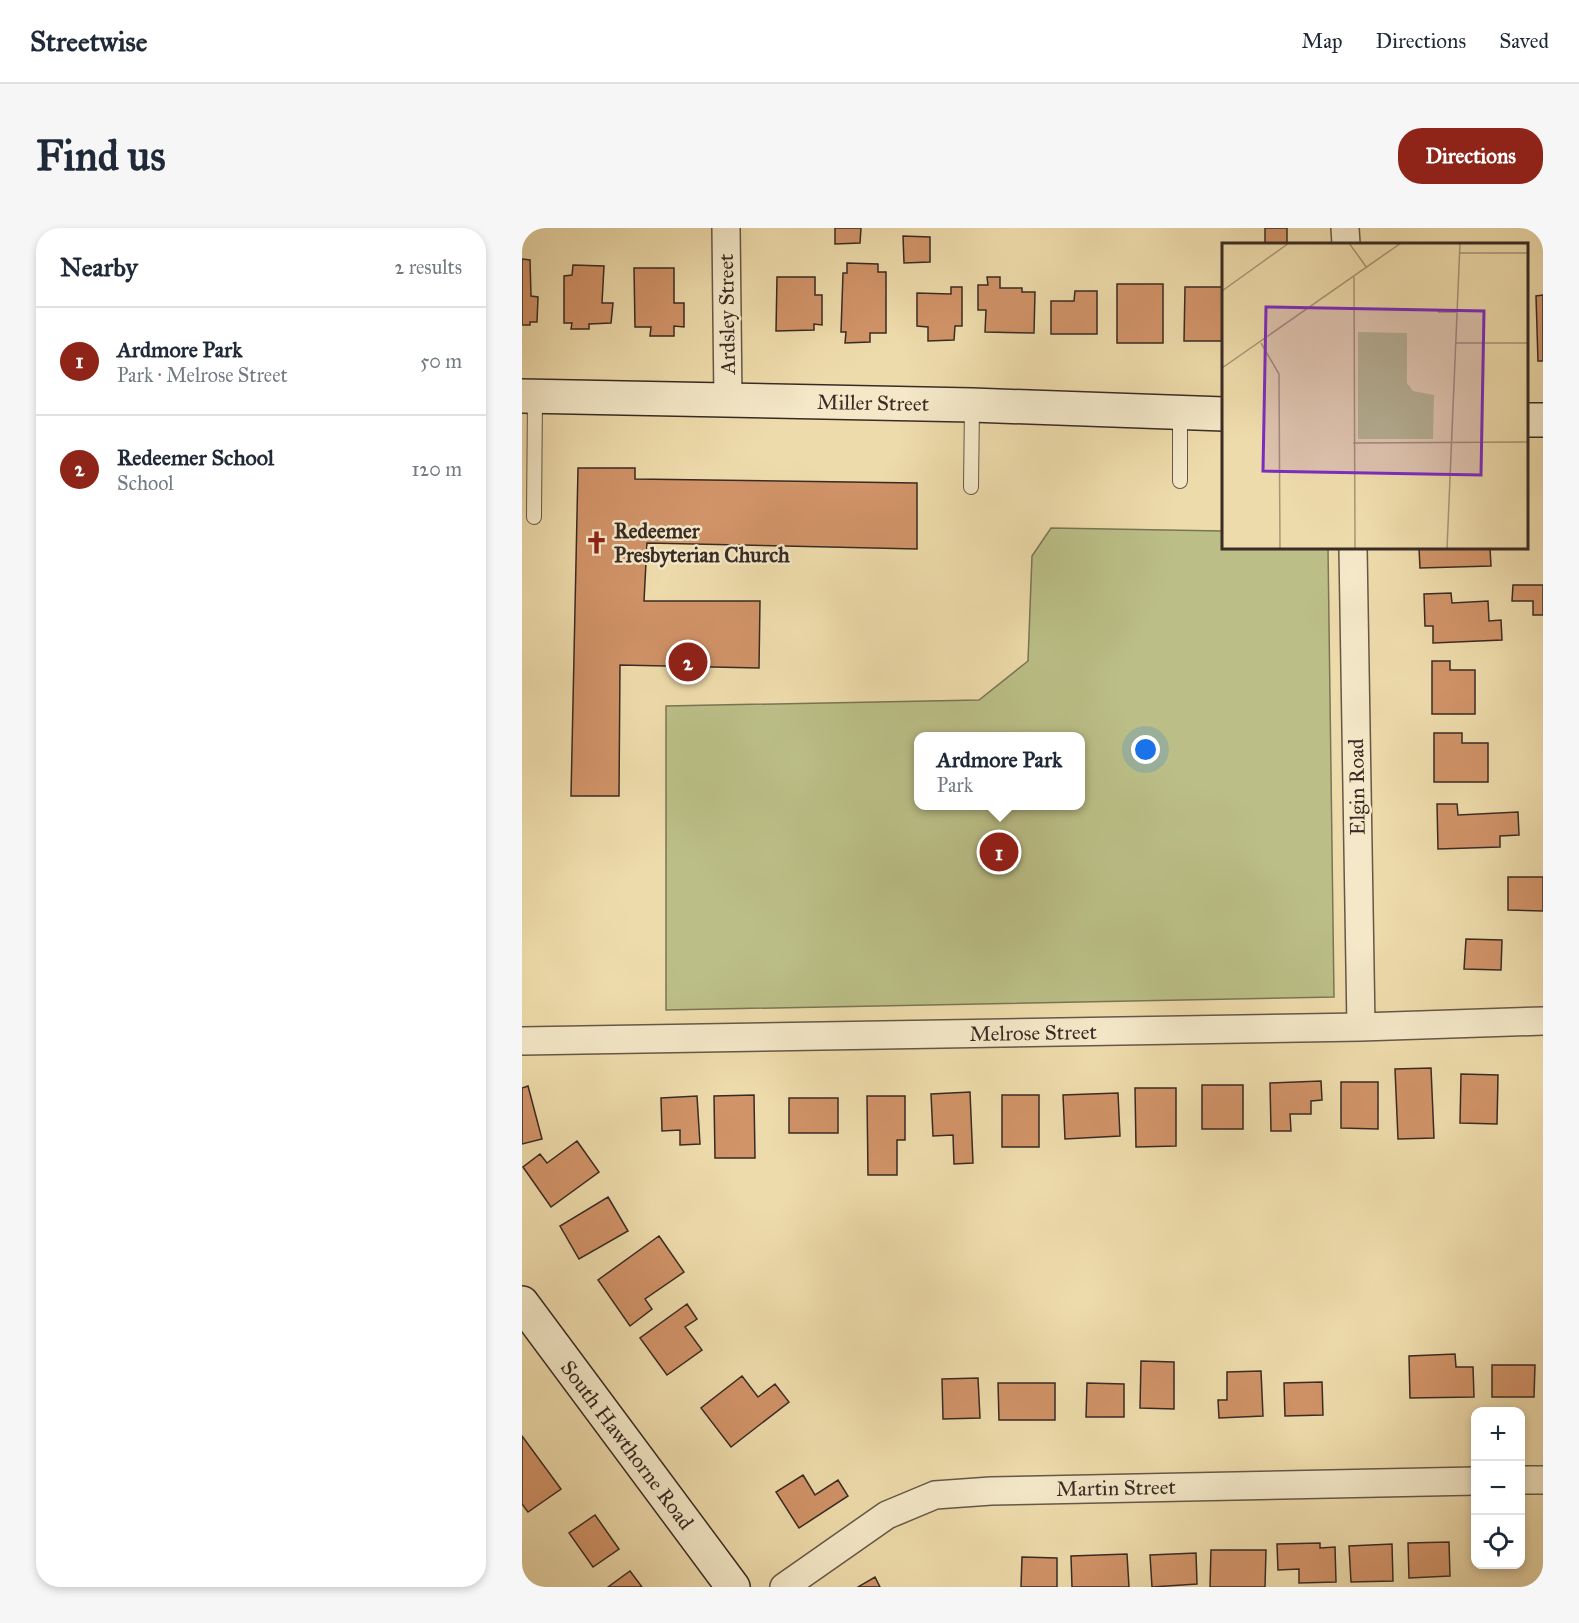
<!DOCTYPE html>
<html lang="en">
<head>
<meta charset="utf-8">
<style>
	body { margin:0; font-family:"IM FELL Great Primer",serif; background:#f6f6f7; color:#1f2937 }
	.controls { position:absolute; right:18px; bottom:18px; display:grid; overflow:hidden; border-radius:12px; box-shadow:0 3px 9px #0003 }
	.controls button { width:54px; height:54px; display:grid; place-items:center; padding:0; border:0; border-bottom:2px solid #e0e1e3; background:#fff; color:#1f2937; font:30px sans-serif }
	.you { position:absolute; left:624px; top:522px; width:21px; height:21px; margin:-15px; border:4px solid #fff; border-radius:50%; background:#1a73e8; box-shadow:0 0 0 9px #1a73e833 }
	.badge { display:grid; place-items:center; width:39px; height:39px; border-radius:50%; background:#8f2418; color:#fff; font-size:20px; font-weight:700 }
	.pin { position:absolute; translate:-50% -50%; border:3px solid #fff; box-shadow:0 2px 6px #0006 }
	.popup { position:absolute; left:392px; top:504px; width:171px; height:78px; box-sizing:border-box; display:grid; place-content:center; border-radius:12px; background:#fff; filter:drop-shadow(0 2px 4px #0005); font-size:20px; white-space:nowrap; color:#747a83 }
	.popup b { font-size:22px; color:#1f2937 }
	.popup::after { content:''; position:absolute; left:50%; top:100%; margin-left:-12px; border:12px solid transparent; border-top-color:#fff }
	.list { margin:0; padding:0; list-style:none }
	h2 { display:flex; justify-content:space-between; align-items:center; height:78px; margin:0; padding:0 24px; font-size:26px }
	h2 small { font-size:20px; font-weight:400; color:#747a83 }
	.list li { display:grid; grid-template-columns:39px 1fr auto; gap:18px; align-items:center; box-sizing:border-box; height:108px; padding:0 24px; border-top:2px solid #e0e1e3 }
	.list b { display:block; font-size:22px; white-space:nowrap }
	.list p { margin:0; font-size:20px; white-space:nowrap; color:#747a83 }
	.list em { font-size:20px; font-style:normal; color:#747a83 }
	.icon { flex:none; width:33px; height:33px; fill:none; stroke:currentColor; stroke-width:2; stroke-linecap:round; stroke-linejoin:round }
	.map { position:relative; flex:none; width:1021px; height:1359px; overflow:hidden; border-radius:24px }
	header { display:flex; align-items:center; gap:36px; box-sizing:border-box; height:84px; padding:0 30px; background:#fff; border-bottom:2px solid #e0e1e3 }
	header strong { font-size:28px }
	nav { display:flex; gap:33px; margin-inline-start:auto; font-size:21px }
	.intro { display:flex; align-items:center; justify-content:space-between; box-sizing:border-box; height:144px; padding:0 36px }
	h1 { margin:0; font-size:42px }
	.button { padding:15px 27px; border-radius:24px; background:#8f2418; color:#fff; font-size:21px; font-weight:700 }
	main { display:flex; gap:36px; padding:0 36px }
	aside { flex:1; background:#fff; border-radius:24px; box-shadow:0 3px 9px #0003 }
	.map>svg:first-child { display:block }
	.green { fill:#bbbf87; stroke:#7a7556; stroke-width:1.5; fill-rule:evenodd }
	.building { fill:#d19368; stroke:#392b25; stroke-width:1.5 }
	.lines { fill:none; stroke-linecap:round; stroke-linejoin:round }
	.lane-casing { stroke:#665746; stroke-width:16 }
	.street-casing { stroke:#665746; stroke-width:30 }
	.secondary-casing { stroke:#392b25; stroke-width:36 }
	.lane { stroke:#f4e8c8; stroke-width:14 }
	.street { stroke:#f4e8c8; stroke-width:27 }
	.secondary { stroke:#f4e8c8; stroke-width:33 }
	.labels { text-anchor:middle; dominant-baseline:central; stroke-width:5; stroke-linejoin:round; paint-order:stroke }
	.street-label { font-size:21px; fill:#392b25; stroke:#f4e8c8 }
	.poi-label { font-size:21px; font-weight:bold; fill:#392b25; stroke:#f4e8c8; text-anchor:start }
	.inset-road { fill:none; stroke:#a69575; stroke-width:1.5 }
	.view { fill:#7b2cbf; fill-opacity:0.15; stroke:#7b2cbf; stroke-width:3 }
	.inset-edge { fill:none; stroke:#392b25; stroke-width:3 }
</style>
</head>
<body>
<header>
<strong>Streetwise</strong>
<nav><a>Map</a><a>Directions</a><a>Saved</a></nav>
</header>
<div class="intro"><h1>Find us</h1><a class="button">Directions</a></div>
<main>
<aside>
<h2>Nearby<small>2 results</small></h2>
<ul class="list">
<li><span class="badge">1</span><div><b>Ardmore Park</b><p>Park · Melrose Street</p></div><em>50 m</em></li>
<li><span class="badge">2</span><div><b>Redeemer School</b><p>School</p></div><em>120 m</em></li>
</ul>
</aside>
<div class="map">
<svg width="1021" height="1359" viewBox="0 0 1021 1359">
	<rect width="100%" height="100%" fill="#eedbab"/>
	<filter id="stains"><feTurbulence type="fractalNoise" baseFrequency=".00333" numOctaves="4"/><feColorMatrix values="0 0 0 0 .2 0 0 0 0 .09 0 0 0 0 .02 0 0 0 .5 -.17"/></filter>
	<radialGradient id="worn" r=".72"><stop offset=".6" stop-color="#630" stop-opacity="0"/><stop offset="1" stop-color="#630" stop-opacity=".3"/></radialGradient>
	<path class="green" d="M529,300l172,3 1,17h104l6,449 -668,13v-304l313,-6 49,-39 4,-105zM558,508v70h-162v-70z"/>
	<path class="building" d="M313,0h26l-1,15 -25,1z
		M743,0h22v15l-22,1z
		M381,8l27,1v25l-26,1z
		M0,31l8,1 1,36 7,1 -1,25h-7v3h-8z
		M325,35l31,1v8h8v61h-16v9l-25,1 1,-11h-5l2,-59h4z
		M51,37l31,1 -2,37h11l-2,20 -22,1v5h-18l1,-6h-8v-47l8,-1z
		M112,40h40v35h10v24l-10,-1v10h-24l1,-9h-16z
		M255,49h38v18h7v30l-8,-1v6l-38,1z
		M465,49h13v11h22v4h13l-1,41 -49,-1 1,-22h-8v-25h10z
		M595,56h46v59h-46z
		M429,59h11v39h-7l-1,14 -26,1v-14l-11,-1v-33l34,1z
		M663,59h38l1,54h-40z
		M553,63h22v43h-46v-33h23z
		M1021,67v66h-5l-2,-65z
		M56,240h57v11l282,4v66l-270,-6 -3,58h116l-1,67 -139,-3 -1,131h-48z
		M897,320h71l1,18 -71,2z
		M991,357h30v30h-10v-14h-21z
		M929,365l1,10 36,-2 1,20 12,-1 1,20 -69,3v-17h-8l-1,-32z
		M910,433h18v9h25v44h-43z
		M912,505h28v10h26v39h-54z
		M915,576h20l1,11 60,-3 1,23 -19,1v11l-62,2z
		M986,649h35v34l-35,-1z
		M944,711l36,1 -1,30 -37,-1z
		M909,840l3,70 -36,1 -3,-70z
		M939,846l37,1 -1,49 -37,-1z
		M799,853l1,19 -11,1v13h-21l1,17h-20l-1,-48z
		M819,854h37v47l-37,-1z
		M680,857h41v44h-41z
		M6,858l14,53 -20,5v-56z
		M613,860h41v58l-40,1z
		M448,864l3,71 -19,1 -1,-29 -20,1 -2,-42z
		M596,865l2,43 -55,3 -2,-44z
		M232,867l1,63h-40l-1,-62z
		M480,867h37v52h-37z
		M175,868l3,48 -20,1v-15l-18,1 -1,-33z
		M345,868h38v44h-8v35h-29z
		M267,870h49v35h-49z
		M55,913l22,31 -48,35 -28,-40 17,-13 7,9z
		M86,969l20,34 -49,28 -19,-33z
		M137,1008l25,36 -39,27 7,10 -22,17 -32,-46z
		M165,1076l10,15 -12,8 17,23 -35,25 -27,-37z
		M933,1126l1,13h17l1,30 -64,1 -1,-42z
		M619,1133l33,1v47l-34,-1z
		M970,1137h43l-1,32h-42z
		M739,1143l2,45 -44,2 -1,-18h9v-28z
		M220,1148l16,21 17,-13 14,18 -58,45 -30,-39z
		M456,1150l2,40 -37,1 -1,-40z
		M800,1154l1,33 -38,1 -1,-33z
		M476,1155h57v37h-56z
		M565,1155l37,1v33h-38z
		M0,1208l39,53 -33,23 -6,-8z
		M281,1247l12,20 23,-15 10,16 -49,32 -23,-36z
		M73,1287l24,34 -26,18 -24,-34z
		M927,1314l1,34 -41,2 -1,-35z
		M798,1315v5l15,-1 1,35 -37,1v-14l-21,1 -1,-26z
		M870,1316l1,37 -42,1 -2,-36z
		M689,1322h55l-1,37h-55z
		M674,1325l1,31 -45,3 -2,-32z
		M605,1326l2,33h-57l-1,-31z
		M500,1329l35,1v29h-36z
		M108,1343l12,16h-34z
		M353,1349l5,10h-22z"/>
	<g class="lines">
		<defs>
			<path id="lane" d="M658,253v-67
				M449,259l1,-82
				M12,289l1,-121"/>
			<path id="street" d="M204,0l2,172
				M823,0l1,16
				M831,320l8,479
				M0,813l839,-14 182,-6
				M999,1252h22
				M262,1359l103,-72 48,-20 56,-4 485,-10"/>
			<path id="secondary" d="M0,168l450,9 252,9
				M1005,192h16
				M0,1075l211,284"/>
		</defs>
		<use href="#lane" class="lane-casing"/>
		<use href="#street" class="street-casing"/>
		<use href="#secondary" class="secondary-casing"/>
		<use href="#lane" class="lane"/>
		<use href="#street" class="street"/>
		<use href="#secondary" class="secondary"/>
	</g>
	<defs>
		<symbol id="church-bare" viewBox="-9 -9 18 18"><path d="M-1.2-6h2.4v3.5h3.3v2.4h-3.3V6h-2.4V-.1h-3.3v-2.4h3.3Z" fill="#8f2418" stroke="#f4e8c8" stroke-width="2.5" paint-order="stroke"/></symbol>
	</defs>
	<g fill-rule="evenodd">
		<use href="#church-bare" x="58" y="298" width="33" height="33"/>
	</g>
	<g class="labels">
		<g class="street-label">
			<text transform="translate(205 86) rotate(-91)">Ardsley Street</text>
			<text transform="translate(351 175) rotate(1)">Miller Street</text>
			<text transform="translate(835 559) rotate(-91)">Elgin Road</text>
			<text transform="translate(511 805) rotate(-1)">Melrose Street</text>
			<text transform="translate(105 1217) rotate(53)">South Hawthorne Road</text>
			<text transform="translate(594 1260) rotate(-1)">Martin Street</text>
		</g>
		<g class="poi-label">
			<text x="92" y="303">Redeemer<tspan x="92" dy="24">Presbyterian Church</tspan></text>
		</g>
	</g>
	<g transform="translate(700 15)">
		<rect width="306" height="306" fill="#eedbab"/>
		<path d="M136,89l49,1v50l6,8 21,4 -1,44h-75z" fill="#bbbf87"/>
		<path class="inset-road" d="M127,0l18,25M238,10h68M132,34l1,272M0,48l67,-48M216,69h19M39,100l18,31 1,175M234,100h72M0,125l179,-125M131,200l175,-1M225,306l13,-306"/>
		<path class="view" d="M44,64l218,4 -3,164 -218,-4z"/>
		<rect width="306" height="306" class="inset-edge"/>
	</g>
	<rect width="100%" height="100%" filter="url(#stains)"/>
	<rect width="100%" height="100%" fill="url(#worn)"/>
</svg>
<div class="controls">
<button>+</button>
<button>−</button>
<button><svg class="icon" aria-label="locate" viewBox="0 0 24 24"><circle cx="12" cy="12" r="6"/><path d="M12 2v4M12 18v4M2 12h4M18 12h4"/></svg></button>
</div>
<div class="you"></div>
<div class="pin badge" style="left:477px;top:624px">1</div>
<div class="popup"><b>Ardmore Park</b>Park</div>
<div class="pin badge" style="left:166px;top:434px">2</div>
</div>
</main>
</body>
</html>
